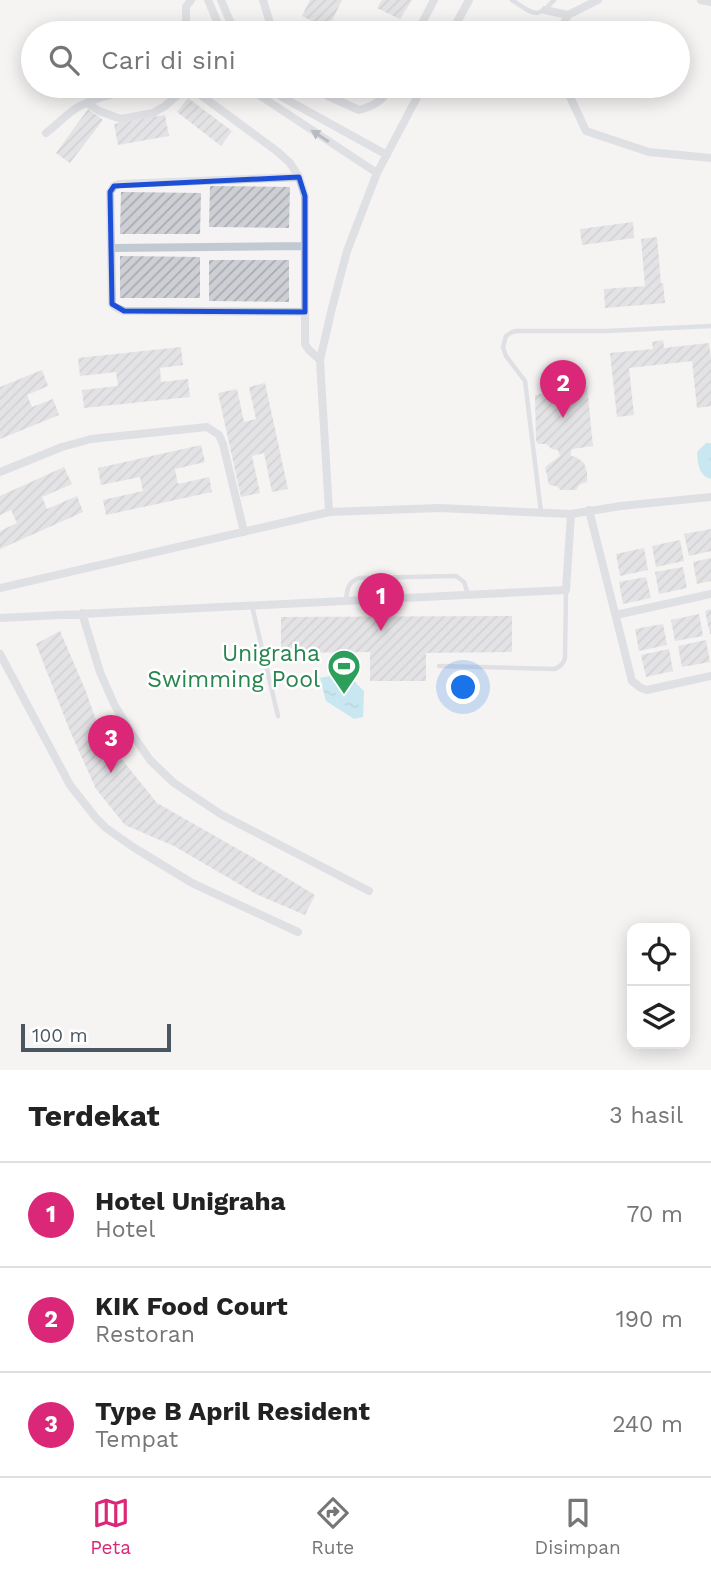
<!DOCTYPE html>
<html lang="id">
<head>
<meta charset="utf-8">
<style>
	body { margin:0; font-family:"Work Sans",sans-serif; background:#f6f6f6; color:#222 }
	.controls { position:absolute; right:21px; bottom:21px; display:grid; overflow:hidden; border-radius:14px; box-shadow:0 4px 18px #0003 }
	.controls button { width:63px; height:63px; display:grid; place-items:center; padding:0; border:0; border-bottom:2px solid #e0e0e0; background:#fff; color:#222; font:35px sans-serif }
	.scale { position:absolute; left:21px; bottom:18px; width:150px; box-sizing:border-box; padding-left:7px; border:4px solid #4a5661; border-top:0; font-size:19px; line-height:24px; white-space:nowrap; color:#4a5661; -webkit-text-stroke:5px #fff; paint-order:stroke }
	.you { position:absolute; left:464px; top:688px; width:24px; height:24px; margin:-18px; border:5px solid #fff; border-radius:50%; background:#1a73e8; box-shadow:0 0 0 10px #1a73e833 }
	.badge { display:grid; place-items:center; width:46px; height:46px; border-radius:50%; background:#db2777; color:#fff; font-size:23px; font-weight:700 }
	.pin { position:absolute; translate:-50% -58px; filter:drop-shadow(0 2px 4px #0008) }
	.pin::after { content:''; position:absolute; top:37px; width:24px; height:21px; background:inherit; clip-path:polygon(0 0,100% 0,50% 100%) }
	.list { margin:0; padding:0; list-style:none }
	h2 { display:flex; justify-content:space-between; align-items:center; height:91px; margin:0; padding:0 28px; font-size:30px }
	h2 small { font-size:23px; font-weight:400; color:#767676 }
	.list li { display:grid; grid-template-columns:46px 1fr auto; gap:21px; align-items:center; box-sizing:border-box; height:105px; padding:0 28px; border-top:2px solid #e0e0e0 }
	.list b { display:block; font-size:26px; white-space:nowrap }
	.list p { margin:0; font-size:23px; white-space:nowrap; color:#767676 }
	.list em { font-size:23px; font-style:normal; color:#767676 }
	.icon { flex:none; width:38px; height:38px; fill:none; stroke:currentColor; stroke-width:2; stroke-linecap:round; stroke-linejoin:round }
	.map { position:relative; flex:none; width:711px; height:1070px; overflow:hidden }
	.search { position:absolute; background:#fff; box-shadow:0 4px 18px #0003; left:21px; right:21px; top:21px; height:77px; display:flex; align-items:center; gap:18px; box-sizing:border-box; padding:0 24px; border-radius:38px; color:#767676; font-size:26px }
	.sheet { height:406px; background:#fff }
	nav { display:flex; justify-content:space-around; align-items:center; box-sizing:border-box; height:98px; border-top:2px solid #e0e0e0; background:#fff; font-size:19px; color:#767676 }
	nav a { display:grid; justify-items:center; gap:4px }
	nav .on { color:#db2777 }
	.map>svg:first-child { display:block }
	.water { fill:url(#water-ripples) }
	.building { fill:url(#building-hatch) }
	.lines { fill:none; stroke-linecap:round; stroke-linejoin:round }
	.service { stroke:#c1cad2; stroke-width:4.5 }
	.minor { stroke:#c1cad2; stroke-width:8 }
	.oneway { fill:#6e7983 }
	.marked { fill:none; stroke:#1d4ed8; stroke-width:5; stroke-linejoin:round }
	.labels { text-anchor:middle; dominant-baseline:central; stroke-width:5; stroke-linejoin:round; paint-order:stroke }
	.leisure-label { font-size:23px; fill:#27864d; stroke:#fff; text-anchor:end }
</style>
</head>
<body>
<div class="map">
<svg width="711" height="1070" viewBox="0 0 711 1070">
	<defs>
		<pattern id="water-ripples" width="26" height="14" patternUnits="userSpaceOnUse" patternTransform="scale(1.75)"><rect width="26" height="14" fill="#90daee"/><path d="M2 4q2-2 4 0t4 0M15 11q2-2 4 0t4 0" fill="none" stroke="#78b4c4"/></pattern>
		<pattern id="building-hatch" width="6" height="6" patternUnits="userSpaceOnUse" patternTransform="scale(1.75)"><rect width="6" height="6" fill="#cdcfd5"/><path d="M-1 1l2-2M0 6l6-6M5 7l2-2" fill="none" stroke="#a8abb0"/></pattern>
	</defs>
	<rect width="100%" height="100%" fill="#f5f3f3"/>
	<path class="water" d="M706,443h5v36c-13,-4 -13,-16 -14,-27z
		M341,674l8,9 6,-1 9,9 -1,26 -9,2 -28,-18 -6,-23z"/>
	<path class="building" d="M310,0h32l-14,29 -26,-13z
		M382,0h30l-12,19 -23,-11z
		M363,25l17,8h-21z
		M188,98l44,33 -11,15 -44,-34z
		M88,109l15,11 -33,43 -14,-10z
		M165,115l4,21 -51,9 -4,-21z
		M210,186l80,1 -1,41 -80,-1z
		M121,192l80,1 -1,41h-80z
		M633,222l1,16 -52,7 -2,-16z
		M657,237l4,47 2,-1 2,20 -60,5 -1,-19 41,-3 -4,-47z
		M120,256l80,1v41h-80z
		M209,260h80v42l-80,-1z
		M663,340l1,8 45,-5 2,16v47l-14,2 -5,-47 -63,7 5,47 -17,2 -7,-64 43,-4 -1,-7z
		M181,347l2,18 -23,3 1,14 27,-3 2,18 -106,11 -2,-18 36,-4 -2,-14 -36,4 -2,-18z
		M42,370l6,16 -21,9 5,12 21,-8 6,16 -59,24v-52z
		M265,383l23,106 -16,3 -8,-39 -12,3 8,37 -19,4 -23,-104 19,-4 7,33 12,-3 -7,-32z
		M587,386l6,60 -21,3 -1,3v4l5,1 8,6 3,9v10l-7,2 -4,6h-15l-5,-4 -7,-1 -4,-18 15,-11 -2,-6 -6,-1 -6,-5h-8l-2,-4 -1,-45z
		M201,445l4,17 -30,7 3,15 31,-7 3,15 -106,23 -3,-15 40,-9 -3,-14 -39,8 -3,-17z
		M64,467l8,17 -30,13 5,12 30,-13 6,16 -83,37v-18l17,-8 -6,-13 -11,5v-19z
		M711,529v22l-22,5 -5,-22z
		M680,540l4,21 -28,6 -4,-21z
		M644,548l4,22 -28,6 -4,-22z
		M711,558v23l-14,3 -4,-22z
		M683,567l4,21 -28,6 -4,-22z
		M646,577l5,21 -28,6 -4,-22z
		M711,609v25h-1l-5,-23z
		M699,614l4,22 -28,5 -4,-21z
		M512,616v36l-86,1v28h-56v-29l-89,1v-36z
		M663,624l4,21 -28,6 -4,-22z
		M60,631l25,58 14,39 21,29 37,46 102,58 56,34 -10,20 -49,-21 -82,-48 -49,-21 -29,-36 -26,-58 -34,-87z
		M706,640l4,22 -28,5 -4,-21z
		M669,649l4,22 -27,6 -5,-22z"/>
	<g class="lines">
		<path class="service" d="M512,0c21,13 24,21 42,0
			M541,512l-16,-131 -19,-25 -3,-9 3,-11 6,-4 5,-1h90l104,-5
			M346,600c1,-11 2,-18 13,-22l97,-2 8,6 4,12
			M252,606l26,110
			M439,666l116,3c6,-3 8,-5 10,-11l1,-68"/>
		<path class="minor" d="M208,0l14,33
			M221,0l14,33
			M263,0l10,33
			M701,0l10,2
			M545,10l23,5
			M186,33v-26l5,-7
			M417,33l17,-33
			M451,33l18,-33
			M559,33l9,-18 30,-15
			M194,86l8,10 76,56 12,11 9,14 6,19v148l4,6 11,10
			M248,86l11,9 118,78
			M266,86l16,11 105,58
			M313,86l15,10 31,14c15,-4 25,-10 32,-24
			M565,86l21,45 63,21 62,6
			M87,103l12,8 22,8 32,-6 12,-7 23,-20
			M46,133c11,-8 22,-21 34,-27 31,-16 67,-17 101,-20
			M299,177l-180,7 -5,2 -4,6 2,112 3,3 9,4 181,1
			M112,248l193,-2
			M0,472l62,-25 29,-8 116,-12 12,8 4,9 21,88
			M589,510l43,171 9,7 6,2 64,-14
			M329,512l-9,-152 12,-52 15,-57 30,-78 46,-87
			M0,588l329,-76 110,-4 132,6 50,-8 90,-9
			M82,613l18,59 14,32 18,30 18,26 24,23 48,32 147,76
			M616,615l95,-21
			M0,618l566,-28 5,-76
			M0,654l70,131 26,33 10,10 27,19 59,36 106,49"/>
	</g>
	<defs><path id="oneway-solid" d="M-6-.8H1V-3.2L6.5 0L1 3.2V.8H-6Z" transform="scale(1.75)"/></defs>
	<use class="oneway" href="#oneway-solid" transform="translate(320 136) rotate(-147)"/>
	<path d="M0 0H711V1070H0ZM299,177l6,19v116l-181,-1 -12,-7 -2,-112 4,-6z" fill="#f5f3f3" fill-opacity=".55" fill-rule="evenodd"/>
	<path class="marked" d="M299,177l6,19v116l-181,-1 -12,-7 -2,-112 4,-6z"/>
	<defs>
		<symbol id="stadium-pin" viewBox="-11 -11 22 30"><path d="M0 17L-7.5 6A9.5 9.5 0 1 1 7.5 6Z" fill="#2e9e5b" stroke="#fff"/><path d="M0-5a6.5 5 0 1 0 0 10a6.5 5 0 1 0 0-10ZM-3.5-1.8h7v3.6h-7Z" fill="#fff"/></symbol>
	</defs>
	<g fill-rule="evenodd">
		<use href="#stadium-pin" x="325" y="647" width="38" height="52"/>
	</g>
	<g class="labels">
		<g class="leisure-label">
			<text x="320" y="653">Unigraha<tspan x="320" dy="26">Swimming Pool</tspan></text>
		</g>
	</g>
</svg>
<div class="controls">
<button><svg class="icon" aria-label="locate" viewBox="0 0 24 24"><circle cx="12" cy="12" r="6"/><path d="M12 2v4M12 18v4M2 12h4M18 12h4"/></svg></button>
<button><svg class="icon" aria-label="layers" viewBox="0 0 24 24"><path d="M12 4l9 5-9 5-9-5zM3 14l9 5 9-5"/></svg></button>
</div>
<div class="scale">100 m</div>
<div class="you"></div>
<div class="pin badge" style="left:381px;top:631px">1</div>
<div class="pin badge" style="left:563px;top:418px">2</div>
<div class="pin badge" style="left:111px;top:773px">3</div>
<div class="search"><svg class="icon" aria-label="search" viewBox="0 0 24 24"><circle cx="10" cy="10" r="6"/><path d="M15 15l6 6"/></svg>Cari di sini</div>
</div>
<section class="sheet">
<h2>Terdekat<small>3 hasil</small></h2>
<ul class="list">
<li><span class="badge">1</span><div><b>Hotel Unigraha</b><p>Hotel</p></div><em>70 m</em></li>
<li><span class="badge">2</span><div><b>KIK Food Court</b><p>Restoran</p></div><em>190 m</em></li>
<li><span class="badge">3</span><div><b>Type B April Resident</b><p>Tempat</p></div><em>240 m</em></li>
</ul>
</section>
<nav>
<a class="on"><svg class="icon" aria-label="map" viewBox="0 0 24 24"><path d="M3 6l6-2 6 2 6-2v14l-6 2-6-2-6 2zM9 4v14M15 6v14"/></svg>Peta</a>
<a><svg class="icon" aria-label="directions" viewBox="0 0 24 24"><path d="M12 3l9 9-9 9-9-9zM9 14v-3h6M13 9l2 2-2 2"/></svg>Rute</a>
<a><svg class="icon" aria-label="saved" viewBox="0 0 24 24"><path d="M7 4h10v16l-5-4-5 4z"/></svg>Disimpan</a>
</nav>
</body>
</html>
